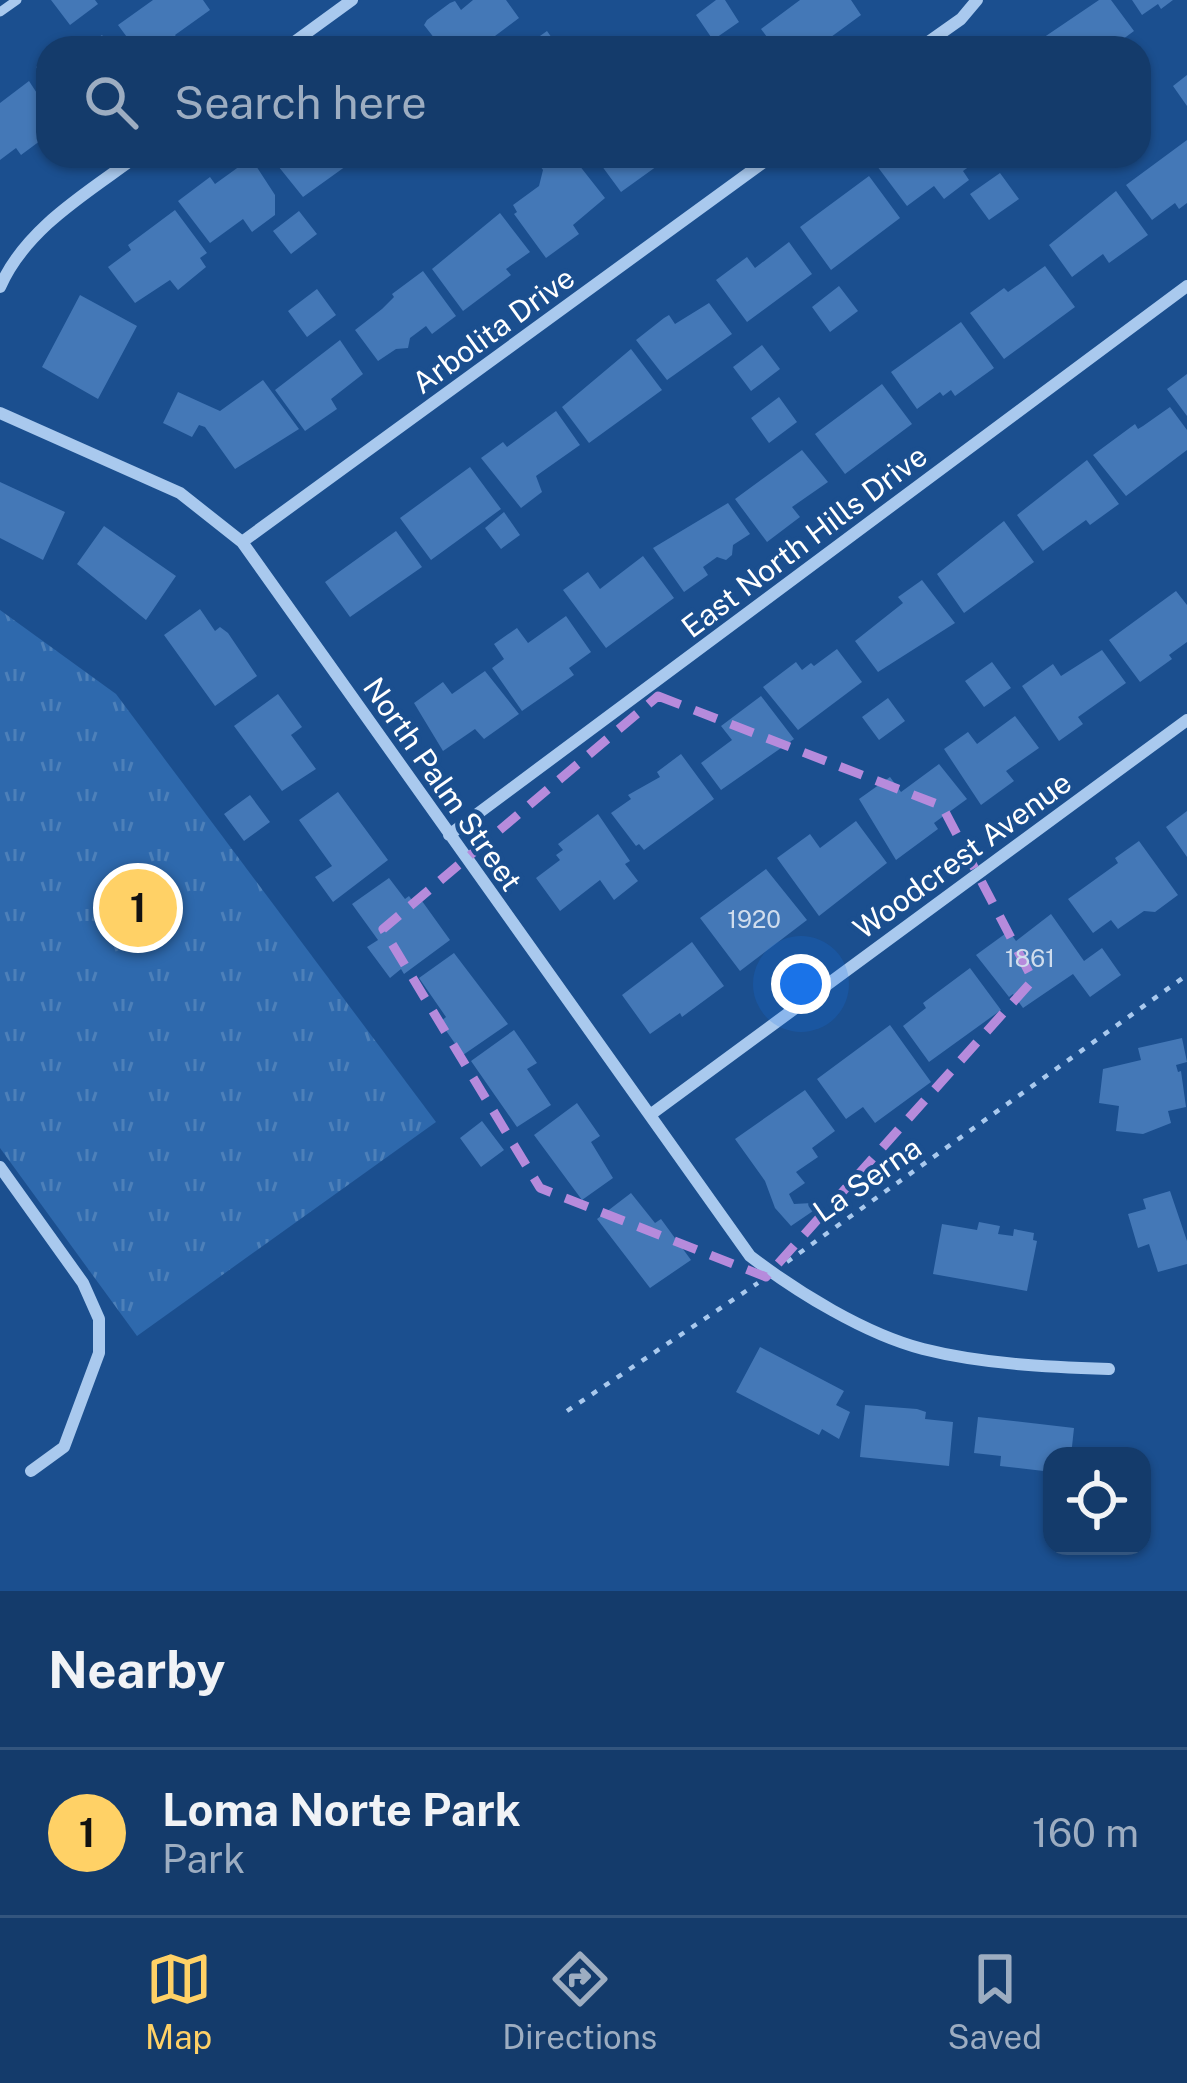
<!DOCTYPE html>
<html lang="en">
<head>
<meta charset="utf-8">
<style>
	body { margin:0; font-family:"Public Sans",sans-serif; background:#1d4271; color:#f1f3f6 }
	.controls { position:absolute; right:36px; bottom:36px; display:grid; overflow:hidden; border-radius:24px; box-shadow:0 3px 9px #0004 }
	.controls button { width:108px; height:108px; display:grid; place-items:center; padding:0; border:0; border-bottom:3px solid #33557e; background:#143b6b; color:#f1f3f6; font:60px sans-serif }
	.you { position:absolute; left:801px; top:984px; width:42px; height:42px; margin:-30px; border:9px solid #fff; border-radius:50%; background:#1a73e8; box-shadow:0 0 0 18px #1a73e833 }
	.badge { display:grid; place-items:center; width:78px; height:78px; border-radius:50%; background:#ffd166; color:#111; font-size:39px; font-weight:700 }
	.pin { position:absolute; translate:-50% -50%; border:6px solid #fff; box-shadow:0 3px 12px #0006 }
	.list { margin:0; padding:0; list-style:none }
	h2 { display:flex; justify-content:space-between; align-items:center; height:156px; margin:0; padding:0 48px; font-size:51px }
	h2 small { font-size:39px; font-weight:400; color:#9dadc1 }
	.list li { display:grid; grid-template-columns:78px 1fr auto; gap:36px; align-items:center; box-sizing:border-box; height:168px; padding:0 48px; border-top:3px solid #33557e }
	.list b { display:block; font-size:45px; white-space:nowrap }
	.list p { margin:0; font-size:39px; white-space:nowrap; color:#9dadc1 }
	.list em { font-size:39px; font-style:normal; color:#9dadc1 }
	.icon { flex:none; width:66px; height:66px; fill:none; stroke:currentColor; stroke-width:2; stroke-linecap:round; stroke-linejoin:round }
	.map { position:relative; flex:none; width:1187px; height:1591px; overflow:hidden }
	.search { position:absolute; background:#143b6b; box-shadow:0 3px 9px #0004; left:36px; right:36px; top:36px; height:132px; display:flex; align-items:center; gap:30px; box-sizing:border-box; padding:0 42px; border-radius:36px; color:#9dadc1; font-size:45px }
	.sheet { height:324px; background:#143b6b }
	nav { display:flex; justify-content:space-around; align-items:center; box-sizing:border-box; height:168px; border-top:3px solid #33557e; background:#143b6b; font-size:33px; color:#9dadc1 }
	nav a { display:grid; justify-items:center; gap:6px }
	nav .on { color:#ffd166 }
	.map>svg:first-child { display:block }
	.park { fill:url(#park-tufts) }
	.building { fill:#4478b7 }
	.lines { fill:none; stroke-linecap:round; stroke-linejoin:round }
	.path { stroke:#a9c9ee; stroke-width:4.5; stroke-dasharray:6 9; stroke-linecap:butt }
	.service { stroke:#a9c9ee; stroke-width:9 }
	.minor { stroke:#a9c9ee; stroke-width:12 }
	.marked { fill:none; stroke:#b68bdc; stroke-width:9; stroke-dasharray:24 15; stroke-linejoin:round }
	.labels { text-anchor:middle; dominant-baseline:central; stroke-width:9; stroke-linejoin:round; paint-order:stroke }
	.number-label { font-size:24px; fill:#d0dded }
	.street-label { font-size:30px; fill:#fff; stroke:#1b4f8f }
</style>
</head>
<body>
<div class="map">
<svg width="1187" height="1591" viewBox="0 0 1187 1591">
	<defs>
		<pattern id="park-tufts" width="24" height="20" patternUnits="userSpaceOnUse" patternTransform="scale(3)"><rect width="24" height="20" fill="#2e69ad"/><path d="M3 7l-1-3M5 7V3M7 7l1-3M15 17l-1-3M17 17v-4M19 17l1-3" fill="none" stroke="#4d80b9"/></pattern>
	</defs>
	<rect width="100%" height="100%" fill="#1b4f8f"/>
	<path class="park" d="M0,610l116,84 320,428 -299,214 -137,-188z"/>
	<path class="building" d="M51,0h44l3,4 -28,21z
		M153,0h50l7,10 -35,25 7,10 -5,3h-42l-17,-23z
		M473,0h33l13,18 -40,30h-37l-18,-23 3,-5 23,-17 5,-2 6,9z
		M716,0h9l14,22 -26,18 -17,-25z
		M800,0h51l10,15 -30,22 3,4 -10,7h-49l-14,-19z
		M1099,0h12l23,31 -23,17h-74l-3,-4z
		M1132,0h41l-12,9 -3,-5 -16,11z
		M547,31l12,17h-36z
		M102,35l10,13h-28z
		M48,59v36l-9,-12 6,-4 -9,-12z
		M1187,75v31l-14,-20z
		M29,81l19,29v25l-27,20 -5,-7 -16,12v-57z
		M1187,140v63l-8,6 -4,-6 -23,17 -26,-35z
		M270,156h90l-57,41z
		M533,156h25l21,9 26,33 -32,27 6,9 -33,24 -32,-44 3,-2 -4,-7 26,-19 4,-16z
		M600,156h71l-50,36 -25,-34z
		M887,156h82l5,7 -11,8 6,9 -25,19 -10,-13 -27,20 -30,-40z
		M251,158l24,37v20l-23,17 -9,-13 -33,24 -32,-42 32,-24 5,7z
		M1000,173l19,26 -30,21 -19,-26z
		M869,176l31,42 -69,52 -31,-43z
		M1116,191l32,44 -39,28 -6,-9 -31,23 -23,-32z
		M175,210l32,43 -7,5 6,9 -28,23 -8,-10 -35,23 -27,-36 23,-17 -3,-5z
		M299,211l18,23 -26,20 -18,-23z
		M500,213l30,39 -24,17 5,6 -48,36 -31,-42z
		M789,242l23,32 -65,48 -31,-42 31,-23 8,11z
		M1045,266l30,41 -71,52 -34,-46 34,-25 4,4z
		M423,271l33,45 -24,18 -6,-8 -16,12 -2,10 -12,1 -18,12 -23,-31 27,-21 12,-12 -2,-3z
		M839,286l19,25 -28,21 -18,-25z
		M317,289l19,26 -29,22 -19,-26z
		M80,295l57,31 -39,73 -56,-32z
		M709,303l23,31 -65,46 -31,-40 28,-22 5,-3 6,9z
		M961,322l33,46 -39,28 -4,-6 -8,6 -3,-4 -23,17 -26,-37z
		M340,340l23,34 -32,25 6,10 -32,22 -30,-41z
		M762,345l18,24 -29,22 -18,-24z
		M631,349l31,41 -73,53 -27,-36z
		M1187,374v42l-20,-27z
		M263,380l36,49 -64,40 -30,-42 -6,-2 -7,12 -29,-14 15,-31 42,19z
		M882,384l30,40 -67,50 -30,-40z
		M779,397l18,25 -28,21 -18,-25z
		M1170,407l17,23v20l-61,46 -33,-41 42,-31 3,5 5,-3z
		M556,411l24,34 -44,31 6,16 -21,16 -40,-50 22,-16 4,5z
		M802,450l26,32 -36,25 8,10 -33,25 -32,-43z
		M1087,460l32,44 -29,21 -4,-5 -43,31 -26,-36z
		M470,467l31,42 -70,51 -31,-42z
		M0,482l65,30 -22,48 -43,-22z
		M728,503l22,31 -17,11 -1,10 -6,5 -9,-3 -14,10 5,8 -24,17 -31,-44z
		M504,512l16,23 -19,14 -16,-21z
		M1004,521l30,41 -70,51 -27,-39z
		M104,526l72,50 -30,44 -69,-56z
		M396,531l26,36 -72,50 -25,-35z
		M643,556l31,42 -68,50 -43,-58 25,-18 12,17z
		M922,580l33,43 -77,49 -23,-31 48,-38 -5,-6z
		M1176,591l11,14v37l-18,13 3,4 -32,23 -31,-42z
		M200,609l15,22 5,-4 8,6 29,43 -42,30 -51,-71z
		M566,616l25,36 -22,16 5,7 -52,36 -30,-43 12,-9 -10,-15 23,-16 11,15z
		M837,649l25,33 -64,48 -35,-43 33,-25 6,8 9,-7 3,3z
		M1102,650l24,33 -48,34 5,7 -24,17 -37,-55 31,-22 8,12z
		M992,662l19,26 -27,19 -19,-26z
		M485,671l34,43 -35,25 -9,-10 -32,22 -29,-48 29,-21 9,12z
		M278,694l24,33 -11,8 25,34 -34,22 -48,-65z
		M761,696l33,43 -73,51 -20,-27 31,-23 -11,-14z
		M888,698l17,23 -26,19 -17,-23z
		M1015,716l24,32 -33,23 8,10 -33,24 -37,-56 24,-17 9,12z
		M681,754l33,45 -70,51 -5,-6 -3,2 -25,-33 20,-14 -3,-4 32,-18 -3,-5z
		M939,764l28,35 -33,24 4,6 -42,31 -37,-61 31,-22 11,15z
		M338,792l50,68 -55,42 -18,-25 17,-11 -33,-46z
		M250,795l20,27 -26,19 -20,-27z
		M1187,811v46l-21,-30z
		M598,814l32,47 -5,3 13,17 -24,19 -14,-20 -40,31 -24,-33 24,-18 -4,-5 7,-5 -5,-6z
		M856,821l31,42 -68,53 -42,-58 33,-24 10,14z
		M1139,841l39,54 -23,17 -11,-1 -26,18 -7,-9 -18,13 -25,-34 50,-36 -3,-5z
		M766,869l41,51 -67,51 -40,-53z
		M389,878l16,21 4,-3 7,10 6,-5 28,39 -46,34 -3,-5 -11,9 -23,-31 11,-7 -26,-36z
		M1051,914l33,47 18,-13 19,27 -31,22 -17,-23 -50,34 -10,-14 -4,3 -33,-42 33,-24 7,10z
		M692,942l32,44 -42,31 -2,-4 -30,21 -28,-39z
		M454,953l54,71 -45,31 -23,-33 6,-5 -27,-39z
		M970,968l31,42 -72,52 -26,-36 23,-18 -3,-5z
		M890,1025l41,57 -56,41 -12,-16 -17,12 -29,-40z
		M514,1030l23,33 -10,6 24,36 -34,22 -46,-66z
		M1182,1038l5,24 -11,3 2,7 3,-1 5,36 -18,4 3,12 -28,11 -27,-3 3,-25 -20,-3 4,-34 38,-9 -3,-12z
		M805,1090l30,41 -23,17 6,9 -22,15 9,11 -16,11 5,10 18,-1 4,6 -25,17 -16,-18 -10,-27 -30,-42z
		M577,1103l23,33 -9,6 22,36 -31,22 -48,-65z
		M482,1121l22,29 -23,17 -21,-29z
		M1170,1191l17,50v23l-29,8 -9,-28 -11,4 -10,-34 18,-5 -3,-10z
		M631,1193l24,30 6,-4 30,41 -41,28 -53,-69z
		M979,1222l21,4 -2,8 15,2 1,-7 20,4 -1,7 4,1 -10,50 -94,-17 9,-50 35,6z
		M760,1347l84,44 -8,14 14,7 -11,27 -17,-10 -3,6 -83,-43z
		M865,1405l52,4 9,3 -1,7 28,3 -4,44 -89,-9z
		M978,1417l96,11 -3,28h-19v16l-52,-6 1,-10 -27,-3z"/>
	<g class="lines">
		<path class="path" d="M787,1262l400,-287
			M567,1411l191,-128"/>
		<path class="service" d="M0,12l17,-12"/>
		<path class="minor" d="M286,48l66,-48
			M920,48l41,-29 16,-19
			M0,287c26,-59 87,-94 137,-131
			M0,413l180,80 62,49 508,714c47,36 115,78 173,93 59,15 125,18 186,20
			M242,542l530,-386
			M449,835l738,-549
			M650,1115l537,-395
			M0,1167l83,116 16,36v34l-35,94 -33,24"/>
	</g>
	<path class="marked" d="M658,696l284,110 91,174 -267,297 -226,-89 -157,-259z"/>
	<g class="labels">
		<g class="number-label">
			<text x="754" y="919">1920</text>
			<text x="1030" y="958">1861</text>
		</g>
		<g class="street-label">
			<text transform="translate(493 330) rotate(-36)">Arbolita Drive</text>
			<text transform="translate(804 541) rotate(-37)">East North Hills Drive</text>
			<text transform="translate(443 784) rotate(55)">North Palm Street</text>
			<text transform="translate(962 855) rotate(-36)">Woodcrest Avenue</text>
			<text transform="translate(867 1179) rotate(-35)">La Serna</text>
		</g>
	</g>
</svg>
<div class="controls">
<button><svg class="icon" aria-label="locate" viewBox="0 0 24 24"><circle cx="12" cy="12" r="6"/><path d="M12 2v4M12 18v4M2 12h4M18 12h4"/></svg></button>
</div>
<div class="you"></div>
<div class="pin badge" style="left:138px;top:908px">1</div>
<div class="search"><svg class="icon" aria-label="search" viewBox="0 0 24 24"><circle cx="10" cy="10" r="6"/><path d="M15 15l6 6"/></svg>Search here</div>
</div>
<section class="sheet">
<h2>Nearby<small></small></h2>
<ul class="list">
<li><span class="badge">1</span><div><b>Loma Norte Park</b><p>Park</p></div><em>160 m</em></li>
</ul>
</section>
<nav>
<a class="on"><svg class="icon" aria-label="map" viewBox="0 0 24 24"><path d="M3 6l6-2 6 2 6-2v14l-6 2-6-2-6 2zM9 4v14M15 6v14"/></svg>Map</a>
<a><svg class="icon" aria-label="directions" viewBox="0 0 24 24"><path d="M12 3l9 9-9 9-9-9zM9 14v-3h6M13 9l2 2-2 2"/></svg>Directions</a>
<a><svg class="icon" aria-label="saved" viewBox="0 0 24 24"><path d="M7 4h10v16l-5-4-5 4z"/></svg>Saved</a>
</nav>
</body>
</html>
